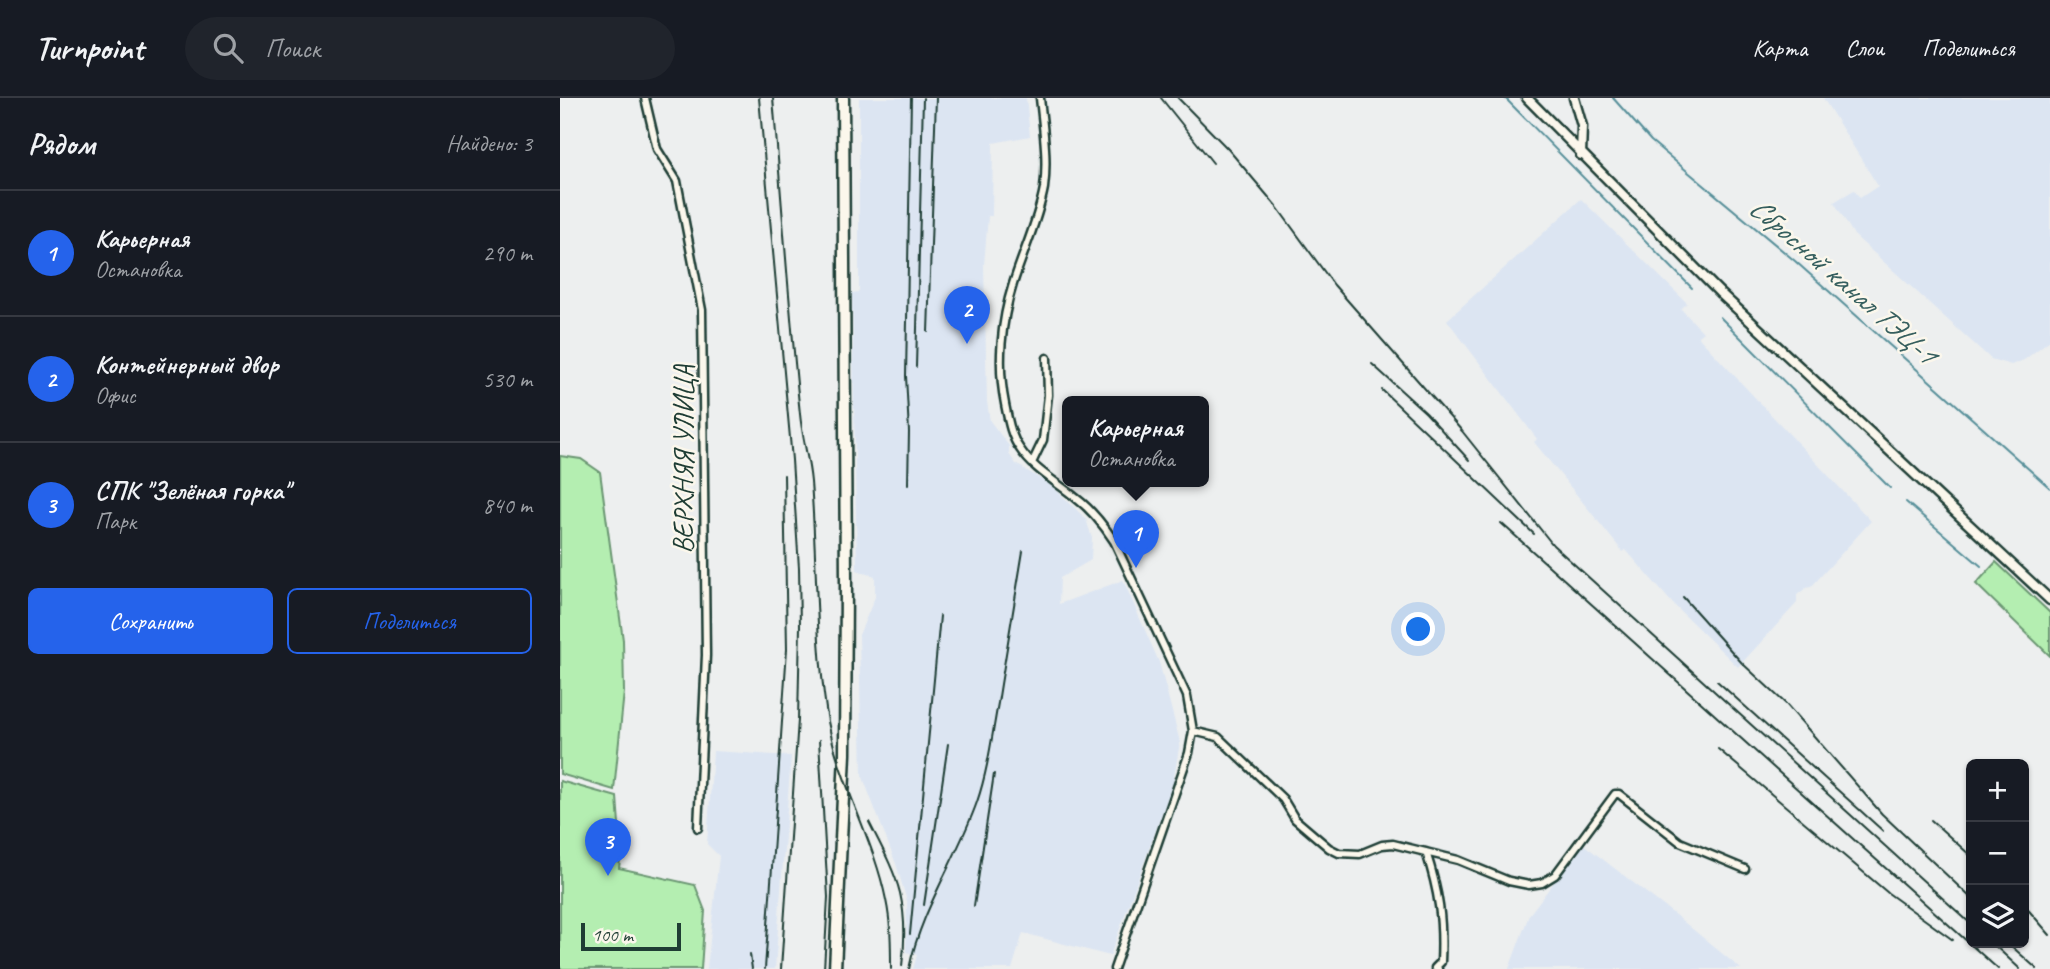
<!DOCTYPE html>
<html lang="ru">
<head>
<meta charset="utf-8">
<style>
	body { margin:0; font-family:Caveat,sans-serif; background:#20242c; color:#f1f3f6 }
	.controls { position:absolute; right:21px; bottom:21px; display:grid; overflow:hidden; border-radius:10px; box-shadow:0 2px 5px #0004 }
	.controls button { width:63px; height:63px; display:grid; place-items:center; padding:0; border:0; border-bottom:2px solid #363941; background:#171b24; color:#f1f3f6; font:35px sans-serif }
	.scale { position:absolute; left:21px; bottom:18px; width:100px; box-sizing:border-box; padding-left:7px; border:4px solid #1f3d34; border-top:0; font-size:19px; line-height:24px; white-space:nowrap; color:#1f3d34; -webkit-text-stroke:5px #fbf7ec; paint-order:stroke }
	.you { position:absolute; left:859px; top:532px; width:24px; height:24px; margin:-18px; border:5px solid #fff; border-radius:50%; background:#1a73e8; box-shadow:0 0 0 10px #1a73e833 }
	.badge { display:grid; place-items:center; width:46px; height:46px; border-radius:50%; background:#2563eb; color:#fff; font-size:23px; font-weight:700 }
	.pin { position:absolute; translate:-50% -58px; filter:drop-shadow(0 2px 4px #0008) }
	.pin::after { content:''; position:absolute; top:37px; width:24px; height:21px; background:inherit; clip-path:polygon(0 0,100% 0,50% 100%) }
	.popup { position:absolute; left:502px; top:298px; width:147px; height:91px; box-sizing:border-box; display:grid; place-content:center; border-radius:10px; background:#171b24; filter:drop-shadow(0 2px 5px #0005); font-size:23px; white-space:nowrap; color:#9ea1a6 }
	.popup b { font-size:26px; color:#f1f3f6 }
	.popup::after { content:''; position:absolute; left:50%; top:100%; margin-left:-14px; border:14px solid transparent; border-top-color:#171b24 }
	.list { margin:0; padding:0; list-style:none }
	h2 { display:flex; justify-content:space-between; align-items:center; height:91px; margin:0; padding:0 28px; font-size:30px }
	h2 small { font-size:23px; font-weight:400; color:#9ea1a6 }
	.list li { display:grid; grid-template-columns:46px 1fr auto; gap:21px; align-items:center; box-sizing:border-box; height:126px; padding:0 28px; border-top:2px solid #363941 }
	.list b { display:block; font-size:26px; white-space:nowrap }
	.list p { margin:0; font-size:23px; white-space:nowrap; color:#9ea1a6 }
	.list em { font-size:23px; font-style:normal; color:#9ea1a6 }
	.actions { display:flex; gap:14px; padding:21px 28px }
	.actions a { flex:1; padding:16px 0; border:2px solid #2563eb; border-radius:10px; text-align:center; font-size:24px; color:#2563eb }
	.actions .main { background:#2563eb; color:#fff }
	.icon { flex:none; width:38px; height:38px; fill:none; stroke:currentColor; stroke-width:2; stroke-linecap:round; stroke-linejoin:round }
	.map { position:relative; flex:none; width:1490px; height:871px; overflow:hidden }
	header { display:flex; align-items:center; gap:42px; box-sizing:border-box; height:98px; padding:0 35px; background:#171b24; border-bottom:2px solid #363941 }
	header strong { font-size:33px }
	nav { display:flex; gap:38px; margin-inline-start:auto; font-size:24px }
	.search { width:490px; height:63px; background:#20242c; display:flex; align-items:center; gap:18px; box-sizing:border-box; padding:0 24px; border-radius:38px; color:#9ea1a6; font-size:26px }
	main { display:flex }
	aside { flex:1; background:#171b24 }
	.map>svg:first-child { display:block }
	.built { fill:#dce5f2 }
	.green { fill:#b4eeb1; stroke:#6a9672; stroke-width:2 }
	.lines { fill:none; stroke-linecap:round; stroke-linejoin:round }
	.stream { stroke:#578f99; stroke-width:2 }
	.minor-casing { stroke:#1f3d34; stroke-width:11 }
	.major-casing { stroke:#1f3d34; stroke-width:13 }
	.highway-casing { stroke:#1f3d34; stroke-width:15 }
	.minor { stroke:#fbf7ec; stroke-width:6 }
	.major { stroke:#fbf7ec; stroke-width:8 }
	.highway { stroke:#fbf7ec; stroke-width:10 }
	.rail { stroke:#1f3d34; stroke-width:2 }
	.labels { text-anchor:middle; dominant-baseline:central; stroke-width:5; stroke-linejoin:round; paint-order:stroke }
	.street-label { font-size:28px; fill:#1f3d34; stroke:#fbf7ec }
	.water-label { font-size:30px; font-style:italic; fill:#365f5e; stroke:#fbf7ec }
</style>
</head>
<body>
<header>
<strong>Turnpoint</strong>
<div class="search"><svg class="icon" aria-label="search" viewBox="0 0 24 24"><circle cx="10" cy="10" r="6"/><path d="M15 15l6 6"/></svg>Поиск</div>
<nav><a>Карта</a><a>Слои</a><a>Поделиться</a></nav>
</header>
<main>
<aside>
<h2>Рядом<small>Найдено: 3</small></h2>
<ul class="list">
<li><span class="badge">1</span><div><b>Карьерная</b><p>Остановка</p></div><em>290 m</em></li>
<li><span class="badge">2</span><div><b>Контейнерный двор</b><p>Офис</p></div><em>530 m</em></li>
<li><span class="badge">3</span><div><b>СПК &quot;Зелёная горка&quot;</b><p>Парк</p></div><em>840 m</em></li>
</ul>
<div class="actions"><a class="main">Сохранить</a><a>Поделиться</a></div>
</aside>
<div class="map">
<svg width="1490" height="871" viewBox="0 0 1490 871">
	<rect width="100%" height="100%" fill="#edefef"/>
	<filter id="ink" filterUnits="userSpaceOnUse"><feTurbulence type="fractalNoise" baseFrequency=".0143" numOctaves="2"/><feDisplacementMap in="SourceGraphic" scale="14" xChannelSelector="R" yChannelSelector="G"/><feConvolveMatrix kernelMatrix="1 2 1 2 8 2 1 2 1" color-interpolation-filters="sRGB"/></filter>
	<g filter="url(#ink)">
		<path class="built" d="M299,0h167l4,38 -37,7 -1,73h-4l-4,49 3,137 3,19 19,25v8l7,10 36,22 34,33 6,19 -1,22 -31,18 -1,26 64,-24 36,82 21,80 -7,41 -63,173 -87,-23 -11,36h-99l4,-14 -11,-3 1,-51 -11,-37 -34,-89 -3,-140 16,-38v-21l-18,-6 -5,-277 7,-1z
			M1263,0h227v242l-26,20 -13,5 -20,-6 -137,-124 -20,-33 20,-12 6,8 18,-12z
			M1021,101l106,104 -6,6 22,23 -5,4 3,4 170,181 -60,66 -5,1 -9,7v8l-59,64 -65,-63 -47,-54 -3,2 -89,-110 3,-3 -90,-119z
			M153,653l78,5 -16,213h-68l12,-113 -12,-12z
			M1023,746l96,74 62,51h-232l20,-54z"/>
		<path class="green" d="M0,358l21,3 19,13 23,168 1,52 -10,98 -54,-16z
			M1436,464l54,51v43l-74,-72z
			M0,683l57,16 4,54 -2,17 76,17 10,26 -4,58h-141z"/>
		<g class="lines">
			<path class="stream" d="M945,0l187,190
				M1053,0l38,43 144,120 255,227
				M1160,219l170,171
				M1346,404l75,64"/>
			<defs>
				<path id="minor" d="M85,0l12,51 20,32 25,129 4,345 -8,173
					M480,0c3,29 8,60 4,90 -6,33 -21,64 -31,96 -12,38 -16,81 -8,120 3,15 6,33 15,45 14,21 37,33 56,49 16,12 27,26 38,43l73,155 6,35 -4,22 -75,216
					M472,365l11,-23 5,-45 -1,-37
					M633,633l25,6 65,62 12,20 34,29 10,5 21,1 22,-9 11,-1 65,16 51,21 20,4 13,-2 13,-8 60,-81h4l61,48 65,27
					M866,754c13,40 17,68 15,110l-6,6 3,1"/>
				<path id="major" d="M967,0l192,194 331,308
					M1014,0l8,28 -1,29"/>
				<path id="highway" d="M275,871l10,-215 1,-170 -3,-486"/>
			</defs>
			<use href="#minor" class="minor-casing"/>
			<use href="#major" class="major-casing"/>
			<use href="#highway" class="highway-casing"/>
			<use href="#minor" class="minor"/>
			<use href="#major" class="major"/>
			<use href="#highway" class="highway"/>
			<path class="rail" d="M199,0l33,362 7,108 1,58 -2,94 -17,249
				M213,0c9,105 16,211 27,316 2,23 9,45 11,68 6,76 4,152 15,227 9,67 47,126 60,191 5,23 5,46 5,69
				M601,0l52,65
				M618,0l50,51 49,58 57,78 128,146 91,114 418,379
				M368,234l8,-234
				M812,266l54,49 43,47
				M356,269l7,-269
				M822,292l152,144
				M348,386l1,-52 -3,-56 5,-278
				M941,425l497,446
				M1123,499l59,66 44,41 96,110 89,84
				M1157,583l166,150
				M259,642l9,157 -4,72
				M1158,651l170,144 65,47
				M1371,722l40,36
				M309,724c11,22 25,47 31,71 5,22 5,50 2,73
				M364,807l24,-161
				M1464,807l26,30
				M414,808l20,-132
				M350,836l30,-318
				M1432,845l28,26
				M1448,845l29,26
				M190,856l2,15
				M205,871l22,-320 -3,-174
				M349,871c12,-60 48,-110 68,-167 11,-32 15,-66 21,-99 8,-51 17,-102 25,-152"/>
		</g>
	</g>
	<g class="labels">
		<g class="street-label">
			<text transform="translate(123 361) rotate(-90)">ВЕРХНЯЯ УЛИЦА</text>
		</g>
		<g class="water-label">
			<text transform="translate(1283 182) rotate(41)">Сбросной канал ТЭЦ-1</text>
		</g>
	</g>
</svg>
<div class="controls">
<button>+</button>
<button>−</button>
<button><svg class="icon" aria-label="layers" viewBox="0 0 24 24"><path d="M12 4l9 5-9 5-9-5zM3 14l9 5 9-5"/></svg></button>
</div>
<div class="scale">100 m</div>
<div class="you"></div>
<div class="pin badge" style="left:576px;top:470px">1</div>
<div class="popup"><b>Карьерная</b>Остановка</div>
<div class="pin badge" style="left:407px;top:246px">2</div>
<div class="pin badge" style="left:48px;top:778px">3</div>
</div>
</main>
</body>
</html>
